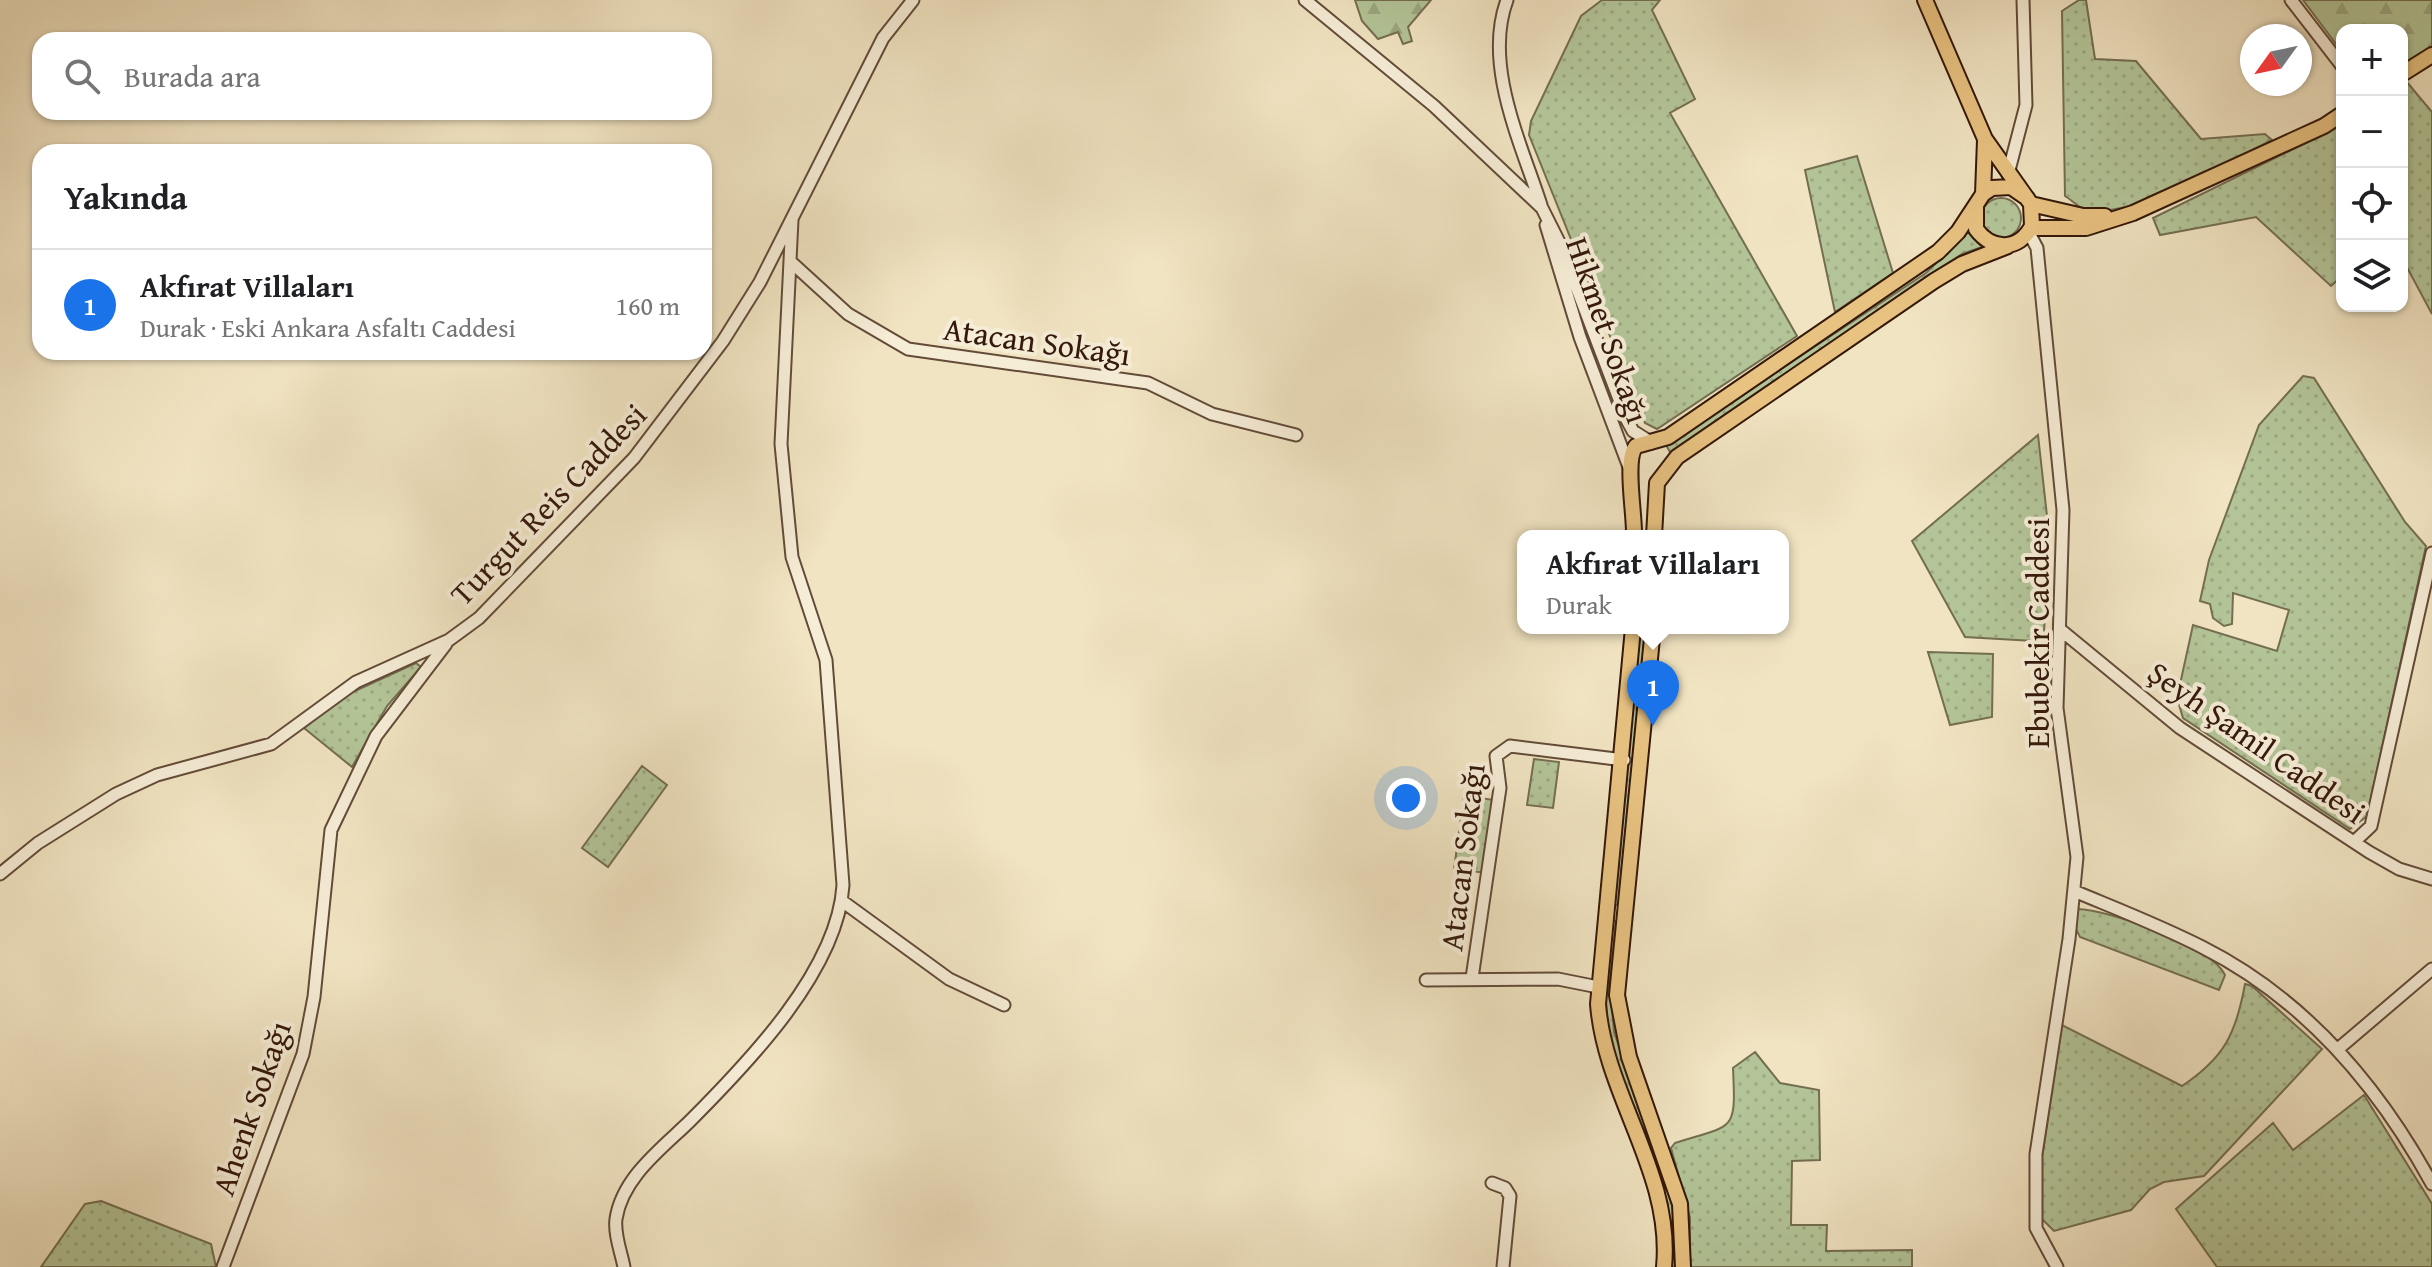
<!DOCTYPE html>
<html lang="tr">
<head>
<meta charset="utf-8">
<style>
	body { margin:0; font-family:"Gentium Book Plus",serif; background:#f6f6f6; color:#202124 }
	.controls { position:absolute; right:24px; top:24px; display:grid; overflow:hidden; border-radius:16px; box-shadow:0 2px 6px #0004 }
	.controls button { width:72px; height:72px; display:grid; place-items:center; padding:0; border:0; border-bottom:2px solid #e0e0e0; background:#fff; color:#202124; font:40px sans-serif }
	.compass { position:absolute; left:2240px; top:24px; width:72px; height:72px; border-radius:50%; background:#fff; box-shadow:0 2px 6px #0004; rotate:237deg }
	.you { position:absolute; left:1406px; top:798px; width:28px; height:28px; margin:-20px; border:6px solid #fff; border-radius:50%; background:#1a73e8; box-shadow:0 0 0 12px #1a73e833 }
	.badge { display:grid; place-items:center; width:52px; height:52px; border-radius:50%; background:#1a73e8; color:#fff; font-size:26px; font-weight:700 }
	.pin { position:absolute; translate:-50% -66px; filter:drop-shadow(0 2px 4px #0008) }
	.pin::after { content:''; position:absolute; top:42px; width:28px; height:24px; background:inherit; clip-path:polygon(0 0,100% 0,50% 100%) }
	.popup { position:absolute; left:1517px; top:530px; width:272px; height:104px; box-sizing:border-box; display:grid; place-content:center; border-radius:16px; background:#fff; filter:drop-shadow(0 2px 6px #0005); font-size:26px; white-space:nowrap; color:#757577 }
	.popup b { font-size:30px; color:#202124 }
	.popup::after { content:''; position:absolute; left:50%; top:100%; margin-left:-16px; border:16px solid transparent; border-top-color:#fff }
	.list { margin:0; padding:0; list-style:none }
	h2 { display:flex; justify-content:space-between; align-items:center; height:104px; margin:0; padding:0 32px; font-size:34px }
	h2 small { font-size:26px; font-weight:400; color:#757577 }
	.list li { display:grid; grid-template-columns:52px 1fr auto; gap:24px; align-items:center; box-sizing:border-box; height:112px; padding:0 32px; border-top:2px solid #e0e0e0 }
	.list b { display:block; font-size:30px; white-space:nowrap }
	.list p { margin:0; font-size:26px; white-space:nowrap; color:#757577 }
	.list em { font-size:26px; font-style:normal; color:#757577 }
	.icon { flex:none; width:44px; height:44px; fill:none; stroke:currentColor; stroke-width:2; stroke-linecap:round; stroke-linejoin:round }
	.map { position:relative; flex:none; width:2432px; height:1267px; overflow:hidden }
	.search { position:absolute; background:#fff; box-shadow:0 2px 6px #0004; left:32px; top:32px; width:680px; height:88px; display:flex; align-items:center; gap:20px; box-sizing:border-box; padding:0 28px; border-radius:24px; color:#757577; font-size:30px }
	.panel { position:absolute; background:#fff; box-shadow:0 2px 6px #0004; left:32px; top:144px; width:680px; height:216px; border-radius:24px }
	.map>svg:first-child { display:block }
	.grass { fill:url(#grass-dots); stroke:#746e51; stroke-width:2 }
	.forest { fill:url(#forest-firs); stroke:#746e51; stroke-width:2 }
	.lines { fill:none; stroke-linecap:round; stroke-linejoin:round }
	.minor-casing { stroke:#634b38; stroke-width:15 }
	.major-casing { stroke:#34180a; stroke-width:18 }
	.minor { stroke:#f6edd7; stroke-width:11 }
	.major { stroke:#e8c281; stroke-width:14 }
	.labels { text-anchor:middle; dominant-baseline:central; stroke-width:8; stroke-linejoin:round; paint-order:stroke }
	.street-label { font-size:32px; fill:#34180a; stroke:#f6edd7 }
</style>
</head>
<body>
<div class="map">
<svg width="2432" height="1267" viewBox="0 0 2432 1267">
	<defs>
		<pattern id="grass-dots" width="8" height="8" patternUnits="userSpaceOnUse" patternTransform="scale(2)"><rect width="8" height="8" fill="#b3c598"/><path d="M2 2h.1M6 6h.1" fill="none" stroke="#9ba882" stroke-width="1.8" stroke-linecap="round"/></pattern>
		<pattern id="forest-firs" width="22" height="20" patternUnits="userSpaceOnUse" patternTransform="scale(2)"><rect width="22" height="20" fill="#b3c598"/><path d="M5 1l3.5 6h-7zM16 11l3.5 6h-7z" fill="#9ba882"/></pattern>
	</defs>
	<rect width="100%" height="100%" fill="#f1e4c2"/>
	<filter id="stains"><feTurbulence type="fractalNoise" baseFrequency=".0025" numOctaves="4"/><feColorMatrix values="0 0 0 0 .2 0 0 0 0 .09 0 0 0 0 .02 0 0 0 .5 -.17"/></filter>
	<radialGradient id="worn" r=".72"><stop offset=".6" stop-color="#630" stop-opacity="0"/><stop offset="1" stop-color="#630" stop-opacity=".3"/></radialGradient>
	<path class="grass" d="M1602,0h58l-8,10 43,89 -25,14 127,223 -140,93 -12,-6 -116,-288 2,-14 50,-105z
		M2079,0h7l9,59 41,2 65,78 64,-5 7,6c-43,21 -146,86 -192,67 -5,-3 -10,-8 -15,-11l-3,-185z
		M2406,81l26,31v202l-30,-56v-174z
		M2342,125v151l-11,10 -75,-69 -96,18 -7,-17z
		M1857,156l36,117 -58,39 -30,-142z
		M1981 218a20 20 0 1 1 40 0a20 20 0 1 1-40 0Z
		M1968,232l14,15 -20,7 -292,198 -4,-7 260,-172z
		M2303,376l11,2 91,144 21,24 -59,270 -17,13 -167,-111 -6,-20 16,-73 84,26 12,-41 -56,-17 -1,31 -8,2 -11,-8 -3,-14 -10,-3 9,-41 50,-135z
		M2038,435l11,99 -5,100 -9,7 -70,-4 -53,-96z
		M1640,628h6l-28,277 -6,-1z
		M1928,652l65,2 -1,63 -42,8z
		M416,663l5,4 -34,39 -35,61 -48,-39 40,-32z
		M1534,759l25,3 -6,46 -26,-3z
		M642,766l25,19 -59,82 -26,-19z
		M1464,796l31,4 -9,73 -32,-4z
		M2077,909c33,1 134,36 148,66l-6,15 -139,-53 -6,-12z
		M1610,921h6l-6,63 4,48 54,154 6,25 1,56h-7c6,-83 -31,-131 -53,-206 -13,-47 -10,-92 -5,-140z
		M2245,984l7,2 70,63 -118,127 -40,6 -14,7 -19,21 -77,21 -12,-12v-62l20,-132 120,61c42,-28 54,-52 63,-102z
		M1755,1052l25,31 39,7 1,70 -28,1 -1,64h36l-1,26 86,-1v17h-222v-49l-19,-70 4,-5c60,-19 61,-10 58,-75z
		M2364,1095l68,109v63h-215l-41,-58 97,-86 20,27z
		M101,1201l110,43 5,23h-175l44,-63z"/>
	<path class="forest" d="M1355,0h76l-23,27 4,14 -9,3 -5,-12 -20,7 -16,-18z
		M2303,0h129v46l-30,18v-34h-60v22z"/>
	<g class="lines">
		<defs>
			<path id="minor" d="M1305,0l129,106 108,102 18,36 67,176 6,11 19,12
				M1507,0c-24,65 14,143 34,205
				M2291,0l51,66
				M2008,174l18,-69 -3,-105
				M1546,225l34,112 49,130
				M2029,233l8,15 26,262 -6,198 20,149 -8,82 -33,215v74l21,39
				M791,262l57,52 60,35 240,34 64,31 84,21
				M2062,631l118,97 189,124 30,17 33,10
				M2354,842l17,-16 61,-273
				M0,874l38,-31 78,-49 41,-19 114,-31 85,-62 93,-42 30,-22 155,-160 89,-117 37,-59 123,-244 30,-38
				M2074,891c43,18 87,35 128,56 103,52 176,138 230,237
				M842,901l107,78 55,26
				M1472,978l28,-190 -4,-32 14,-10 114,14
				M1426,980l132,-1 40,8
				M2338,1049l94,-80
				M1492,1183l13,5 5,8 -7,71
				M223,1267l80,-213 11,-57 17,-167 45,-94 70,-92
				M624,1267c-3,-15 -10,-33 -8,-48 6,-41 45,-70 73,-97 59,-59 149,-152 154,-237l-17,-225 -34,-103 -11,-113 11,-224"/>
			<path id="major" d="M1925,0l60,139 46,65 1,22c-13,25 -40,25 -56,3v-24
				M2402,74l30,-19
				M1983,194l2,-54
				M2031,204l52,12h22
				M2031,228h55l47,-15 191,-87 18,-12
				M1634,536c1,-21 -10,-77 2,-90l32,-9 270,-185 20,-20 25,-38 9,-6 19,-1 16,11
				M1654,536l3,-53 20,-26 257,-176 28,-17 46,-18
				M1633,628l-35,376c7,92 75,169 66,263
				M1653,628l-36,367 12,62 51,147 3,63"/>
		</defs>
		<use href="#minor" class="minor-casing"/>
		<use href="#major" class="major-casing"/>
		<use href="#minor" class="minor"/>
		<use href="#major" class="major"/>
	</g>
	<g class="labels">
		<g class="street-label">
			<text transform="translate(1608 330) rotate(71)">Hikmet Sokağı</text>
			<text transform="translate(1037 341) rotate(8)">Atacan Sokağı</text>
			<text transform="translate(548 504) rotate(-46)">Turgut Reis Caddesi</text>
			<text transform="translate(2037 633) rotate(-90)">Ebubekir Caddesi</text>
			<text transform="translate(2257 742) rotate(35)">Şeyh Şamil Caddesi</text>
			<text transform="translate(1462 857) rotate(-83)">Atacan Sokağı</text>
			<text transform="translate(251 1108) rotate(-71)">Ahenk Sokağı</text>
		</g>
	</g>
	<rect width="100%" height="100%" filter="url(#stains)"/>
	<rect width="100%" height="100%" fill="url(#worn)"/>
</svg>
<div class="controls">
<button>+</button>
<button>−</button>
<button><svg class="icon" aria-label="locate" viewBox="0 0 24 24"><circle cx="12" cy="12" r="6"/><path d="M12 2v4M12 18v4M2 12h4M18 12h4"/></svg></button>
<button><svg class="icon" aria-label="layers" viewBox="0 0 24 24"><path d="M12 4l9 5-9 5-9-5zM3 14l9 5 9-5"/></svg></button>
</div>
<svg class="compass" viewBox="-18 -18 36 36"><path d="M0-13l5 13h-10z" fill="#e53935"/><path d="M0 13l5-13h-10z" fill="#757577"/></svg>
<div class="you"></div>
<div class="pin badge" style="left:1653px;top:726px">1</div>
<div class="popup"><b>Akfırat Villaları</b>Durak</div>
<div class="search"><svg class="icon" aria-label="search" viewBox="0 0 24 24"><circle cx="10" cy="10" r="6"/><path d="M15 15l6 6"/></svg>Burada ara</div>
<section class="panel">
<h2>Yakında<small></small></h2>
<ul class="list">
<li><span class="badge">1</span><div><b>Akfırat Villaları</b><p>Durak · Eski Ankara Asfaltı Caddesi</p></div><em>160 m</em></li>
</ul>
</section>
</div>
</body>
</html>
